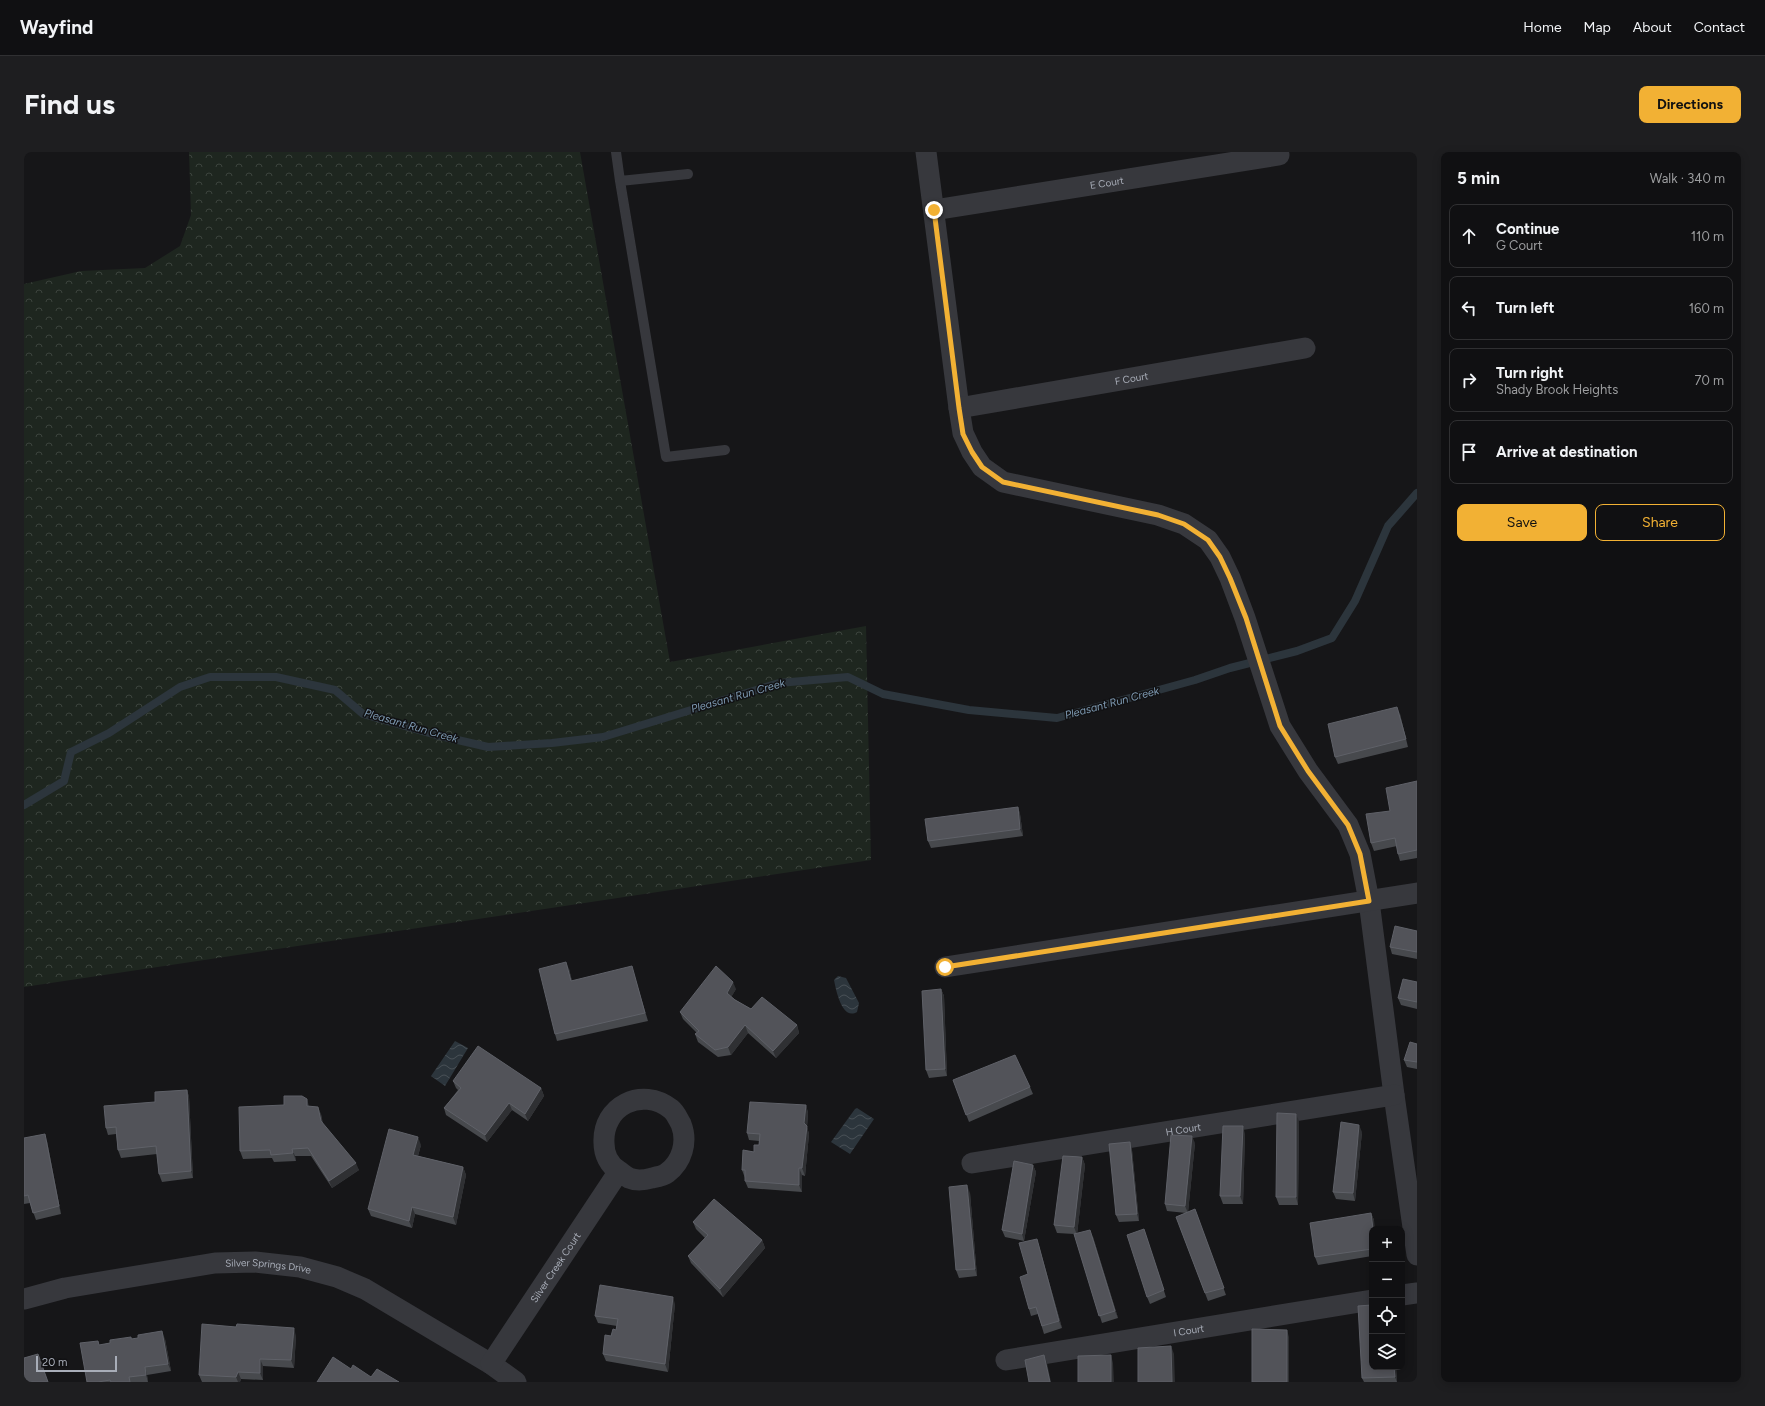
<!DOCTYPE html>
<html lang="en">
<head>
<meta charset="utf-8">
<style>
	body { margin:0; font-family:Figtree,sans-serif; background:#1e1e20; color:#f1f3f6 }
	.controls { position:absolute; right:12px; bottom:12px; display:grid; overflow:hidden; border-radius:8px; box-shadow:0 2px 10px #0003 }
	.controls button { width:36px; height:36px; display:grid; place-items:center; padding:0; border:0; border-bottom:1px solid #303032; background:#101012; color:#f1f3f6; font:20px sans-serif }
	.scale { position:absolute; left:12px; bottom:10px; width:81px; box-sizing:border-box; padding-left:4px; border:2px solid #a8adb8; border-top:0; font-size:11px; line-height:14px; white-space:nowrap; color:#a8adb8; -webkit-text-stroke:3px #111113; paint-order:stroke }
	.stop { position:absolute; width:12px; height:12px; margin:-9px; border:3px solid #f2b134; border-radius:50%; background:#fff }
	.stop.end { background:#f2b134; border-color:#fff; box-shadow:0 1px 4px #0008 }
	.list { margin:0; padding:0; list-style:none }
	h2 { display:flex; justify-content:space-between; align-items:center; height:52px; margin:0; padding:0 16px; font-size:17px }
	h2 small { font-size:13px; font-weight:400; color:#9c9d9f }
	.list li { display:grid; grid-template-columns:26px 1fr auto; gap:12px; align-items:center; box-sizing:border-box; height:64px; margin:0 8px 8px; padding:0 8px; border:1px solid #303032; border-radius:8px }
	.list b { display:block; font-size:15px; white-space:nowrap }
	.list p { margin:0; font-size:13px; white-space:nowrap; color:#9c9d9f }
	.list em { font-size:13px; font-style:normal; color:#9c9d9f }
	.actions { display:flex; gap:8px; padding:12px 16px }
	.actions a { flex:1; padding:9px 0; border:1px solid #f2b134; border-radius:8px; text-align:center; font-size:14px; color:#f2b134 }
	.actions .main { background:#f2b134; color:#111 }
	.icon { flex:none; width:22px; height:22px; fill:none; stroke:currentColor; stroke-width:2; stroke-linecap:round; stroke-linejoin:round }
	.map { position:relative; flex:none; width:1393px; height:1230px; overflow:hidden; border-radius:8px }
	header { display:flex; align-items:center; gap:24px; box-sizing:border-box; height:56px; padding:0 20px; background:#101012; border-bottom:1px solid #303032 }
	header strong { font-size:19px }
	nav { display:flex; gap:22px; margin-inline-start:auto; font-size:14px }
	.intro { display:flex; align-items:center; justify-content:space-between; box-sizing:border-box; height:96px; padding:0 24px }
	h1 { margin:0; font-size:28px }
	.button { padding:10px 18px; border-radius:8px; background:#f2b134; color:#111; font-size:14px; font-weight:700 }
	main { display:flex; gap:24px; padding:0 24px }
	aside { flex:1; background:#101012; border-radius:8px; box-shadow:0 2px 10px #0003 }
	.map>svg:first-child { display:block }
	.forest { fill:url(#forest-crowns) }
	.water { fill:url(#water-waves) }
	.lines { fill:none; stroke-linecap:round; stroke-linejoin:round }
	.stream { stroke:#2c353c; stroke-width:8 }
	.service { stroke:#37383d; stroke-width:10 }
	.minor { stroke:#37383d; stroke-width:21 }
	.wall { fill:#47494d }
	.shaded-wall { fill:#2f3033 }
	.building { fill:#525359; stroke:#5f6168 }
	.route { stroke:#f2b134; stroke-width:5 }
	.labels { text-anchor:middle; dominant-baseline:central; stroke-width:3; stroke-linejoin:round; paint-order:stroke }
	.street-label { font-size:10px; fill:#a8adb8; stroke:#111113 }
	.water-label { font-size:11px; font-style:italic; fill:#7f9bb3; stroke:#111113 }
</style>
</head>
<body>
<header>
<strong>Wayfind</strong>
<nav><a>Home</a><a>Map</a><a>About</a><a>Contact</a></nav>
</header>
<div class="intro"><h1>Find us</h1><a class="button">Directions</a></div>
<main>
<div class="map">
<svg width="1393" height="1230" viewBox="0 0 1393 1230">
	<defs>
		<pattern id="forest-crowns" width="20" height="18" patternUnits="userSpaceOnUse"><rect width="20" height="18" fill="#1e261f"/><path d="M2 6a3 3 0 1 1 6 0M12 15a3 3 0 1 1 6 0" fill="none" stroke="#3c433d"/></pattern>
		<pattern id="water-waves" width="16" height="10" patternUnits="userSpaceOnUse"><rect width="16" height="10" fill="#2c353c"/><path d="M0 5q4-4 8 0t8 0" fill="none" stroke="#485056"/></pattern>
	</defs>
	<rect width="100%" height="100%" fill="#161618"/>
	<path class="forest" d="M165,0h391l90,510 196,-36 5,234 -847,127v-703l57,-13 64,-3 35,-22 11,-31z"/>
	<path class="water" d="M814,824l8,2 13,25 -2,9c-15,9 -21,-22 -23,-32z
		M431,889l13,7 -23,38 -14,-10z
		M833,956l17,11 -24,35 -19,-12 24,-33z"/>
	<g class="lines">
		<path class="stream" d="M0,653l40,-24 7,-29 38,-19 71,-46 30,-10h66l59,13 28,24 73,21 52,12 64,-4 51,-6 176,-54 69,-6 35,17 86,16 88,8 138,-38 35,-12 67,-17 35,-13 23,-37 33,-75 29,-33"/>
		<path class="service" d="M592,0l4,29 68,-7
			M596,29l46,276 59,-7"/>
		<g class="minor">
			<path d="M902,0l33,256 4,25 9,19 10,15 21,15 155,33 26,9 24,16 12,17 10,21 15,40 35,108 28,45 40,54 12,29 9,47 25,194 23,160"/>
			<path id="s1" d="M910,58l345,-55"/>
			<path id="s2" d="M935,256l346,-60"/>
			<path d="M921,815l472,-74"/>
			<path id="s3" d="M948,1011l422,-68"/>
			<path d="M1378,1143l15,-2"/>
			<path id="s4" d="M0,1147l41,-11 150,-25 40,-1 45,5 37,10 28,12 126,75 25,18"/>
			<path id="s5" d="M982,1208l366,-60"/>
			<path id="s6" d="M467,1212l128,-193c3,2 6,5 10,7 7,3 16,2 23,0 5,-1 11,-2 15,-5 15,-11 21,-31 14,-49 -3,-5 -5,-11 -10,-15 -29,-23 -69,-3 -67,34 0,11 5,22 15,28"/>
		</g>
	</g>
	<path class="wall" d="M1376,562l8,33 -70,17 -3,-7z
		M1393,629v77l-17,3 -2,-7 -1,-8 -23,5 -3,-8z
		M994,655l2,7 3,22 -92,12 -3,-7z
		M1393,779v28l-25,-5 -2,-7z
		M545,817l3,12 62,-7 14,47 -91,20 -2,-7z
		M1393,830v27l-16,-4 -3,-7z
		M712,837l-5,8 20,12 46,16 2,8 -23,25 -28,-25 -17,22 -13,2 -20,-15 -3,-8 2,-1 -14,-14 -3,-7z
		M917,837l3,7 3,80 -18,2 -3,-8z
		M1393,892v25l-10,-2 -3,-7z
		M929,928l77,7 3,7 -64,28z
		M429,929l88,7 3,8 -16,25 -16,-11 -25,32 -41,-27 -2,-7 14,-18 -2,-2z
		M163,938l2,7 4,81 -31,4 -3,-8 -2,-20 -36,4 -3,-8 -2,-16 -8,1 -2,-7 49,-26z
		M782,953l2,8 -1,14 2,7 -4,42 -3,-1v17l-54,-4 -3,-7v-3l-3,-8 17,-25v-4l-10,-1 -2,-7z
		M285,954l12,8 2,10 36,46 -27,18 -21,-32h-16l1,5 -22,1 -2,-4 -29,1 -3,-8z
		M1275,969l-1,84h-19l-3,-8z
		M1338,980l-7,69 -19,-2 -3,-7z
		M1221,982l-2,70h-20l-3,-8z
		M0,986l23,3 14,73 -25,6 -6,-17 -6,1z
		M1106,990l2,8 7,71 -20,1 -3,-7z
		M1171,991l-7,69 7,-3 31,86 -18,6 -32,-84 10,-4 -19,-2 -2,-7z
		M397,993l-3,11 45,11 3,8 -10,50 -41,-11 -3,14 -41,-12 -3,-7z
		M1058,1005l3,8 -8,69 16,3 25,81 -16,5 -28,-89 -17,-1 -3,-8z
		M1009,1013l3,7 -12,69 -19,-4 -3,-7z
		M946,1041l7,83 -18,2 -3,-8z
		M1347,1061l3,7 -2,9v27l-54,9 -3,-8z
		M669,1070l69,18 3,8 -42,49 -32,-34 -3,-7 17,-18 -9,-9z
		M1120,1077l22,68 -16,7 -3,-7z
		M1015,1094l23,82 -18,6 -6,-20 -7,2 -2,-7 -1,-35z
		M651,1152l-7,68 -62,-11 -3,-7 8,-18 5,-6 1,-4 -19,-3 -3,-7z
		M272,1184l-2,32 -31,-2v14l-22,-1 -1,3h-38l-3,-7z
		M107,1185l1,2h33l6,32 -24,4 1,7h-61l13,-37 10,-2z
		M1372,1215l1,15h-33l-2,-4z"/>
	<path class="shaded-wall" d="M1373,555l3,7 8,33 -2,-8z
		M994,655l2,7 3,22 -3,-7z
		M542,810l3,7 5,20 -3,-8z
		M709,830l3,7 -7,12 -2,-8z
		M917,837l3,7 3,80 -2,-7z
		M721,873l3,8 -17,22 -3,-8z
		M773,873l2,8 -23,25 -3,-7z
		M517,936l3,8 -16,25 -3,-7z
		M163,938l2,7 4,81 -2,-7z
		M283,947l2,7h-2z
		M485,951l3,7 -25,32 -2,-7z
		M782,953l2,8 -1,14 2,7 -4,42 -3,-8 2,-45z
		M294,955l3,7 2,15 -2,-8z
		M1272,962l3,7 -1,84 -2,-8z
		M1335,973l3,7 -7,69 -2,-8z
		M1219,974l2,8 -2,70 -3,-8z
		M21,982l2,7 14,73 -2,-8z
		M1168,984l3,7 -7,70 -3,-7z
		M394,985l3,8 -5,18 -3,-8z
		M1106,990l2,8 7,71 -2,-7z
		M268,997l3,7 1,5 -3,-8z
		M1058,1005l3,8 -8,70 -3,-8z
		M332,1011l3,7 -27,18 -3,-7z
		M1009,1013l3,7 -12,69 -2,-7z
		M439,1015l3,8 -10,50 -3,-8z
		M775,1016l3,7v17l-3,-7z
		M943,1033l3,8 7,83 -2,-7z
		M388,1055l3,7 -3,14 -3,-7z
		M1347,1061l3,7 1,9h-2z
		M1066,1078l3,7 25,81 -3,-7z
		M1013,1087l2,7 23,82 -3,-7z
		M738,1088l3,8 -42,49 -3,-8z
		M649,1145l2,7 -7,68 -3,-8z
		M270,1176l2,8 -2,32 -3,-8z
		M1263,1178l2,7v45h-2z
		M138,1179l3,8 6,32 -3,-7z
		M1147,1194l3,8 1,28h-3z
		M1020,1203l3,8 4,19h-1z
		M1087,1203l2,8 1,19h-3z
		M236,1207l3,7v14l-3,-7z
		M121,1215l2,8 1,7 -2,-7z
		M1370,1215h2l1,15 -2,-5z
		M214,1220l3,7 -1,3h-2l-2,-5z"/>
	<path class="building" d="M1373,555l9,32 -71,18 -7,-33z
		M1393,629v69l-19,4 -3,-16 -24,5 -5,-29 24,-3 -4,-23z
		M994,655l2,22 -92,12 -3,-22z
		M1371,774l22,5v21l-27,-5z
		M542,810l5,19 61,-15 13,47 -90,21 -16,-65z
		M692,814l17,16 -6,11 8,7 16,9 11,-12 35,28 -24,26 -28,-26 -17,22 -13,3 -20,-16 4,-3 -19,-19z
		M1379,827l14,3v20l-19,-4z
		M917,837l4,80 -19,1 -4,-79z
		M1386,890l7,2v18l-13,-2z
		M454,894l63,42 -16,26 -16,-11 -24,32 -41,-27 17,-20 -8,-7z
		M991,903l15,32 -64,28 -13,-35z
		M163,938l4,81 -32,3 -3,-28 -38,4 -2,-23 -10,1 -2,-22 51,-4v-10z
		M260,944h18l5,3v7l11,1 3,14 35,42 -27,18 -21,-33 -16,1 1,4 -22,2 -1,-5 -30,1 -1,-44 45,-2z
		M726,950l56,3 -2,18 3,3 -5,42h-3v17l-54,-4v-11h-3l1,-20 11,2v-7h5l1,-11 -13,-1z
		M1253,961l19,1v83h-20z
		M1317,970l18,3 -6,68 -20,-1z
		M1199,974h20l-3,70h-20z
		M365,977l29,8 -5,18 50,12 -10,50 -41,-10 -3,14 -41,-12z
		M21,982l14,72 -26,7 -5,-18 -4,1v-58z
		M1147,983l21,1 -7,70 -20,-2z
		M1106,990l7,72 -21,1 -7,-71z
		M1039,1004l19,1 -8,70 -20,-2z
		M990,1009l19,4 -11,69 -20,-4z
		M943,1033l8,84 -19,1 -7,-83z
		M690,1047l48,41 -42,49 -32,-33 20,-21 -15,-13z
		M1171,1057l29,79 -19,5 -29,-76z
		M1347,1061l2,16h-1v20l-57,8 -5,-34z
		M1120,1077l20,61 -17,7 -20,-62z
		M1066,1078l25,81 -16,5 -25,-82z
		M1013,1087l22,82 -17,5 -6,-19 -7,2 -9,-32 8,-3 -9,-31z
		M576,1133l73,12 -8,67 -62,-10 2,-19 6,1 2,-7 3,1 2,-11 -23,-3z
		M1348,1153v62h22l1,10 -33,1 -4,-72z
		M178,1172l34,3 1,-3 57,4 -3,32 -31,-1v14l-22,-1 -2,5 -37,-2z
		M1228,1177l35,1v52h-35z
		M138,1179l6,33 -23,3 1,8 -17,2 1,5h-19l-1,-2 -12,2h-11l-7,-39 18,-2 1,4 11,-2v-3l21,-3v2l7,-1v-3z
		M1147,1194l1,36h-34v-34z
		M14,1202l10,28h-24v-24z
		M1020,1203l6,27h-21l-4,-22z
		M1087,1203v27h-33v-26z
		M309,1205l18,12 2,-4 18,12 6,-8 22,13h-82z"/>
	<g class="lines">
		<path class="route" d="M910,58l25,198 4,26 9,18 10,15 21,15 155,33 26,9 24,16 12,17 10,21 16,40 34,108 28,45 40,54 12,29 9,47 -424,66"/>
	</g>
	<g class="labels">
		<g class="street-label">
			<text stroke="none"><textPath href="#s1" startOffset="175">E Court</textPath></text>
			<text stroke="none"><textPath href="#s2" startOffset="175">F Court</textPath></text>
			<text stroke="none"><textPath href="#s3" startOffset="214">H Court</textPath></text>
			<text stroke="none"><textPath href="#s4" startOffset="248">Silver Springs Drive</textPath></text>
			<text stroke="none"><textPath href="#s6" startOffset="116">Silver Creek Court</textPath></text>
			<text stroke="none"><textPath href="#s5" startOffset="185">I Court</textPath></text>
		</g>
		<g class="water-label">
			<text transform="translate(714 544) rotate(-16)">Pleasant Run Creek</text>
			<text transform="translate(1088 551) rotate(-15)">Pleasant Run Creek</text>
			<text transform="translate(387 574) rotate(16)">Pleasant Run Creek</text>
		</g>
	</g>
</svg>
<div class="controls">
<button>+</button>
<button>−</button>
<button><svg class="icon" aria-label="locate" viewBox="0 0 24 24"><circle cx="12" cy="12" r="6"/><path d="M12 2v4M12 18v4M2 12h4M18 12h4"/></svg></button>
<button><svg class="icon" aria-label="layers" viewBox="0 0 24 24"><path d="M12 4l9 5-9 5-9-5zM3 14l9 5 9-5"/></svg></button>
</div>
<div class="scale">20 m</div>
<div class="stop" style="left:921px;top:815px"></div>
<div class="stop end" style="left:910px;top:58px"></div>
</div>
<aside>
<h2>5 min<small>Walk · 340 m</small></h2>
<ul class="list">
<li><svg class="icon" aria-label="ahead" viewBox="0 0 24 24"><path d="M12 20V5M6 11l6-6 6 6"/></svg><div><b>Continue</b><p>G Court</p></div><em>110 m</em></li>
<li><svg class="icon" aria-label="left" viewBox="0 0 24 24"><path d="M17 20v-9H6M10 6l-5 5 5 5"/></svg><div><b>Turn left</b></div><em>160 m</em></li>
<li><svg class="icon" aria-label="right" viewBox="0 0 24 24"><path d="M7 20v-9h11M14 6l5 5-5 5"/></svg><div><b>Turn right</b><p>Shady Brook Heights</p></div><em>70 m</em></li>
<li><svg class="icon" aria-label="arrive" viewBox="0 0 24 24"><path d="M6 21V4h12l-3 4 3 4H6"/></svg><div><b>Arrive at destination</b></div></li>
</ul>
<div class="actions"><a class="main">Save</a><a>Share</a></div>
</aside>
</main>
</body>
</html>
